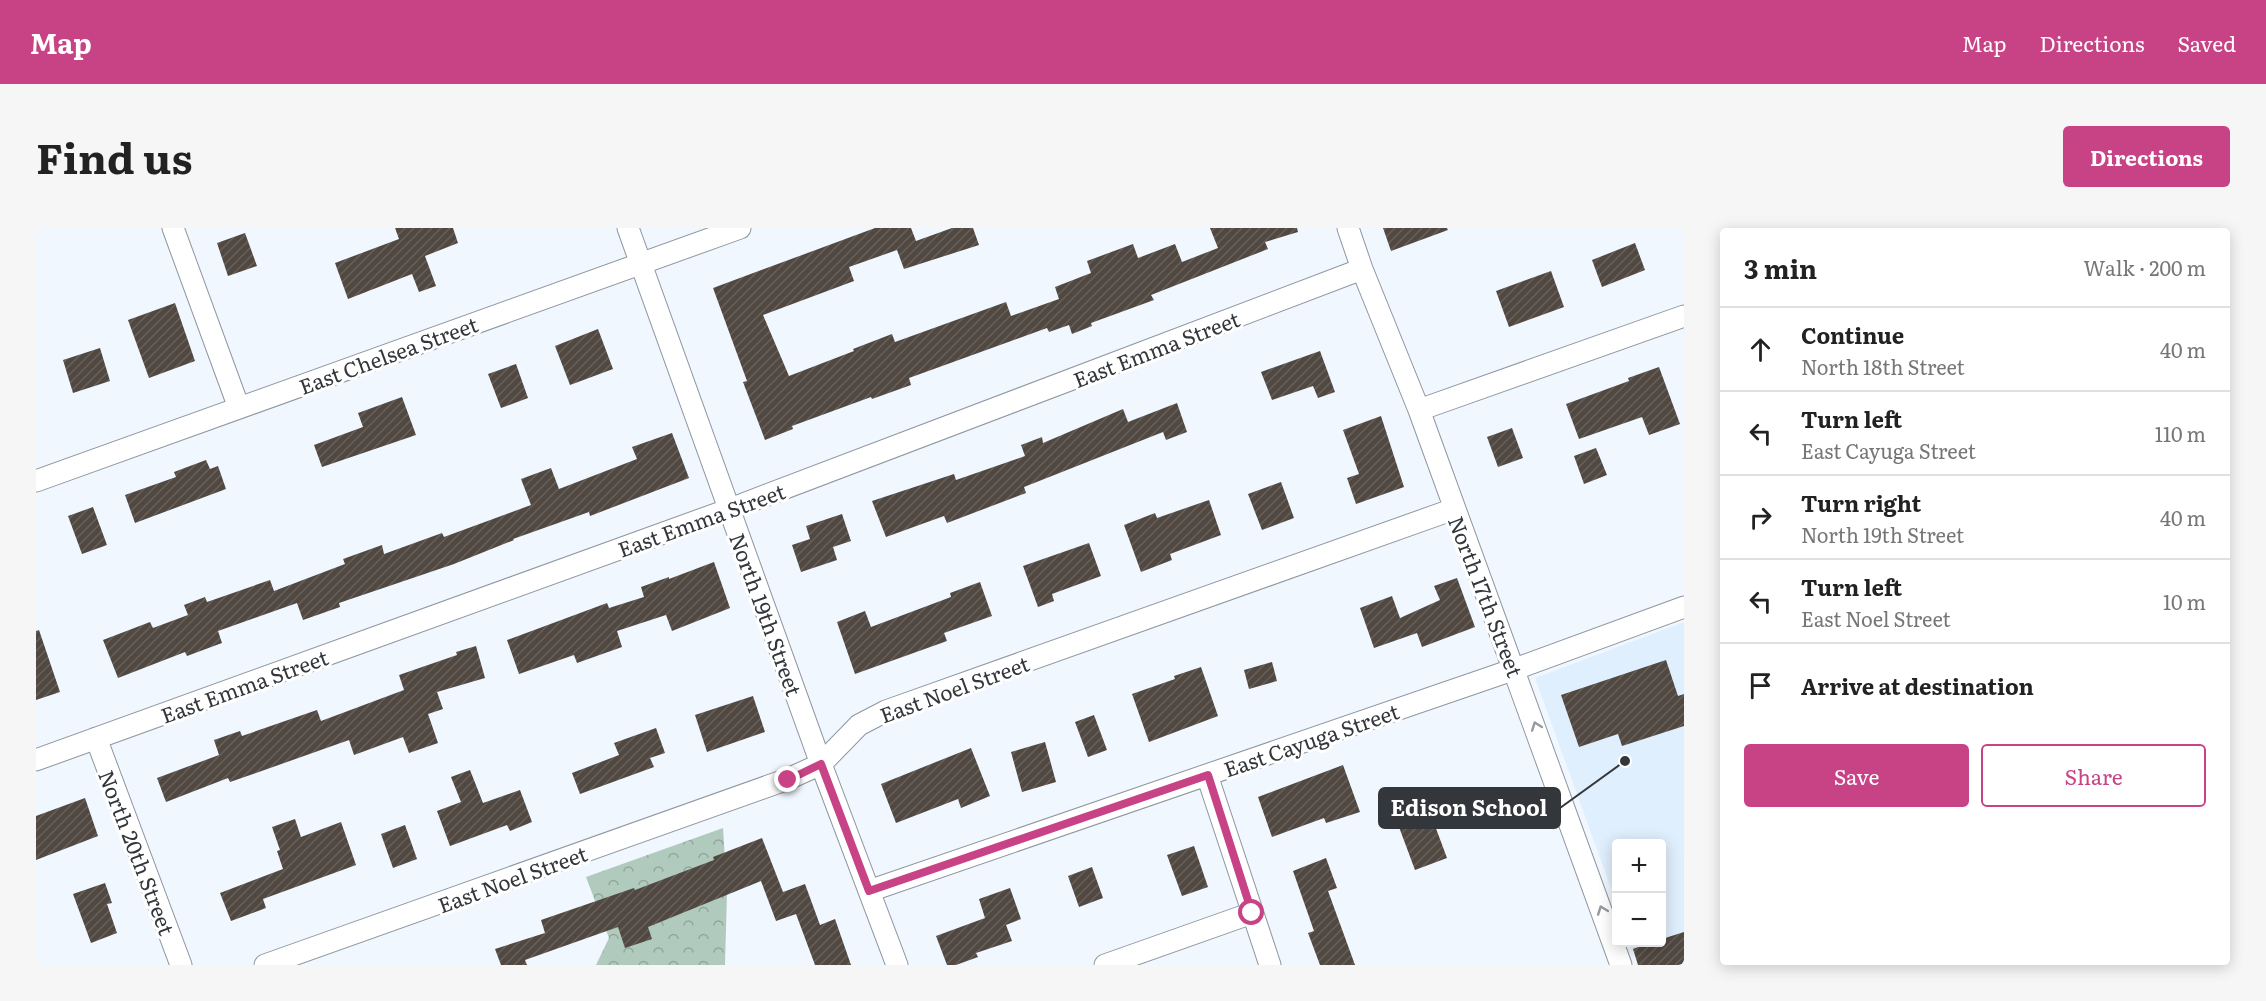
<!DOCTYPE html>
<html lang="en">
<head>
<meta charset="utf-8">
<style>
	body { margin:0; font-family:Literata,serif; background:#f6f6f6; color:#222 }
	.controls { position:absolute; right:18px; bottom:18px; display:grid; overflow:hidden; border-radius:6px; box-shadow:0 3px 15px #0003 }
	.controls button { width:54px; height:54px; display:grid; place-items:center; padding:0; border:0; border-bottom:2px solid #e0e0e0; background:#fff; color:#222; font:30px sans-serif }
	.stop { position:absolute; width:18px; height:18px; margin:-14px; border:4px solid #c84386; border-radius:50%; background:#fff }
	.stop.end { background:#c84386; border-color:#fff; box-shadow:0 2px 6px #0008 }
	.list { margin:0; padding:0; list-style:none }
	h2 { display:flex; justify-content:space-between; align-items:center; height:78px; margin:0; padding:0 24px; font-size:26px }
	h2 small { font-size:20px; font-weight:400; color:#767676 }
	.list li { display:grid; grid-template-columns:39px 1fr auto; gap:18px; align-items:center; box-sizing:border-box; height:84px; padding:0 24px; border-top:2px solid #e0e0e0 }
	.list b { display:block; font-size:22px; white-space:nowrap }
	.list p { margin:0; font-size:20px; white-space:nowrap; color:#767676 }
	.list em { font-size:20px; font-style:normal; color:#767676 }
	.actions { display:flex; gap:12px; padding:18px 24px }
	.actions a { flex:1; padding:14px 0; border:2px solid #c84386; border-radius:6px; text-align:center; font-size:21px; color:#c84386 }
	.actions .main { background:#c84386; color:#fff }
	.icon { flex:none; width:33px; height:33px; fill:none; stroke:currentColor; stroke-width:2; stroke-linecap:round; stroke-linejoin:round }
	.map { position:relative; flex:none; width:1648px; height:737px; overflow:hidden; border-radius:6px }
	header { display:flex; align-items:center; gap:36px; box-sizing:border-box; height:84px; padding:0 30px; background:#c84386; color:#fff }
	header strong { font-size:28px }
	nav { display:flex; gap:33px; margin-inline-start:auto; font-size:21px }
	.intro { display:flex; align-items:center; justify-content:space-between; box-sizing:border-box; height:144px; padding:0 36px }
	h1 { margin:0; font-size:42px }
	.button { padding:15px 27px; border-radius:6px; background:#c84386; color:#fff; font-size:21px; font-weight:700 }
	main { display:flex; gap:36px; padding:0 36px }
	aside { flex:1; background:#fff; border-radius:6px; box-shadow:0 3px 15px #0003 }
	.map>svg:first-child { display:block }
	.built { fill:#e0effd }
	.forest { fill:url(#forest-crowns) }
	.building { fill:url(#building-hatch) }
	.lines { fill:none; stroke-linecap:round; stroke-linejoin:round }
	.minor-casing { stroke:#8e969f; stroke-width:23 }
	.minor { stroke:#fff; stroke-width:21 }
	.oneway { stroke:#999a9c }
	.route { stroke:#c84386; stroke-width:8 }
	.labels { text-anchor:middle; dominant-baseline:central; stroke-width:6; stroke-linejoin:round; paint-order:stroke }
	.street-label { font-size:21px; fill:#33363a; stroke:#fff }
	.leader { fill:none; stroke:#33363a; stroke-width:2 }
	.callout-dot { fill:#33363a; stroke:#fff; stroke-width:2 }
	.callout { fill:#33363a; stroke:#33363a; stroke-width:2 }
	.callout-label { font-size:22px; text-anchor:middle; font-weight:bold; fill:#fff }
</style>
</head>
<body>
<header>
<strong>Map</strong>
<nav><a>Map</a><a>Directions</a><a>Saved</a></nav>
</header>
<div class="intro"><h1>Find us</h1><a class="button">Directions</a></div>
<main>
<div class="map">
<svg width="1648" height="737" viewBox="0 0 1648 737">
	<defs>
		<pattern id="forest-crowns" width="20" height="18" patternUnits="userSpaceOnUse" patternTransform="scale(1.5)"><rect width="20" height="18" fill="#b1cabe"/><path d="M2 6a3 3 0 1 1 6 0M12 15a3 3 0 1 1 6 0" fill="none" stroke="#91a59b"/></pattern>
		<pattern id="building-hatch" width="6" height="6" patternUnits="userSpaceOnUse" patternTransform="scale(1.5)"><rect width="6" height="6" fill="#504841"/><path d="M-1 1l2-2M0 6l6-6M5 7l2-2" fill="none" stroke="#67615b"/></pattern>
	</defs>
	<rect width="100%" height="100%" fill="#f0f7fe"/>
	<path class="built" d="M1648,394v343h-45l-8,-22 31,-1v-98h-46v58l-81,-224z"/>
	<path class="forest" d="M687,600l4,64 -2,73h-129l13,-27 -23,-61z"/>
	<path class="building" d="M359,0h58l5,15 -33,13 11,30 -17,6 -7,-18 -64,25 -13,-36 64,-24z
		M839,0h36l5,13 36,-13h21l6,17 -75,24 -7,-19 -48,17 5,14 -91,34 26,61 65,-25 -1,-2 39,-15 3,8 111,-40 5,14 48,-17 -4,-12 36,-14 -4,-12 46,-17 5,14 37,-14 7,18 36,-14 -8,-20h87l1,4 -33,10 3,7 -117,46 3,5 -63,23 1,3 -20,8 -3,-9 -20,7 -2,-4 -138,50 2,7 -39,14 -1,-2 -79,29 1,3 -28,11 -22,-58 4,-1 -34,-93z
		M1347,0h64l1,2 -57,21z
		M209,5l12,33 -29,10 -11,-33z
		M1599,15l10,27 -43,17 -10,-27z
		M1515,43l13,36 -55,20 -13,-36z
		M139,75l20,58 -46,17 -21,-58z
		M562,101l15,40 -43,16 -15,-39z
		M64,120l10,33 -37,12 -10,-33z
		M1284,123l15,41 -17,6 -5,-12 -41,14 -11,-28z
		M480,136l12,34 -27,10 -13,-34z
		M1623,139l21,57 -31,11 -7,-18 -63,22 -13,-35 63,-23 -1,-3z
		M366,169l14,38 -94,32 -8,-22 49,-18 -5,-14z
		M1141,175l10,29 -21,8 -3,-8 -139,55 2,6 -79,30 -3,-7 -58,21 -14,-36 82,-27 2,6 69,-24 -4,-11 21,-8 1,6 80,-34 5,13z
		M1345,188l23,71 -48,17 -9,-26 12,-4 -16,-44z
		M1476,200l11,30 -25,9 -11,-30z
		M636,205l17,45 -99,38 -1,-4 -76,27 1,1 -60,24 -115,39 1,4 -37,13 -6,-17 -79,28 4,12 -35,13 -2,-4 -67,26 -15,-38 47,-18 3,6 35,-13 -4,-10 21,-8 2,5 63,-22 4,11 71,-27 -2,-5 39,-14 2,9 58,-21 2,4 87,-32 -10,-26 30,-11 8,21 78,-30 -5,-12z
		M1560,220l11,27 -23,9 -10,-28z
		M170,232l4,9 8,-3 8,23 -91,34 -10,-28 51,-18 -2,-5z
		M1245,254l13,36 -32,12 -14,-36z
		M1173,272l12,35 -51,19 2,6 -31,12 -17,-47 31,-12 2,5z
		M57,279l14,38 -25,9 -14,-38z
		M806,286l9,27 -18,6 4,13 -36,12 -9,-27 18,-6 -4,-13z
		M1053,315l12,33 -49,18 2,7 -16,6 -15,-41z
		M678,334l16,46 -58,23 -6,-16 -49,16 5,16 -45,16 -3,-8 -55,19 -12,-34 100,-37 2,5 35,-11 -3,-10 28,-10v2z
		M1421,350l18,49 -53,20 -5,-14 -43,15 -14,-40 32,-12 8,22 40,-18 -6,-14z
		M944,354l12,34 -48,17 3,8 -92,33 -18,-52 28,-11 6,16 80,-30 -1,-4z
		M3,402l21,62 -24,8v-69z
		M440,418l9,32 -48,14 6,17 -15,5 10,29 -29,10 -6,-16 -49,18 -5,-15 -93,33 -26,9 -2,-4 -62,24 -9,-24 62,-23 -5,-15 26,-9 2,5 75,-26 4,11 83,-31 -5,-15 58,-20 -1,-3z
		M1630,432l12,36 6,-2v32l-62,20 -4,-12 -39,13 -18,-52z
		M1236,434l5,19 -28,8 -5,-19z
		M1165,439l17,49 -69,26 -17,-48 43,-15 -1,-3z
		M717,468l12,36 -58,20 -12,-37z
		M1058,487l13,35 -19,7 -13,-35z
		M620,500l9,25 -15,5 4,9 -74,27 -8,-21 47,-18 -5,-12z
		M1009,514l11,40 -34,10 -11,-40z
		M935,520l19,48 -29,12 -3,-9 -62,24 -15,-39z
		M1307,537l17,47 -34,11 -2,-5 -52,19 -14,-40z
		M434,542l13,33 37,-13 12,32 -22,9 -3,-6 -57,21 -13,-35 24,-9 -10,-25z
		M49,570l13,38 -62,24v-44z
		M1392,579l19,51 -32,12 -19,-51z
		M259,591l6,18 40,-15 15,43 -93,34 3,9 -35,13 -11,-28 63,-24 -6,-18 3,-1 -8,-23z
		M369,597l12,34 -24,9 -12,-34z
		M726,610l21,54 22,-8 15,41 15,-6 16,46h-36l-19,-51 -20,7 -15,-40 -113,46 4,12 -27,9 -7,-21 -93,33 2,5h-26l-6,-16 50,-16 -4,-13 93,-32 1,2 79,-30 -1,-3z
		M1158,618l14,41 -26,9 -15,-41z
		M1290,630l11,30 -9,3 27,74h-35l-12,-32 6,-2 -21,-60z
		M1056,639l11,31 -24,9 -11,-31z
		M69,655l7,20 -5,1 10,29 -26,10 -18,-49z
		M974,660l11,31 -15,6 6,16 -36,12 2,4 -22,8h-9l-11,-29 49,-18 -6,-19z
		M1648,704v33h-46l-5,-16 19,-7h10v-3z"/>
	<g class="lines">
		<defs>
			<path id="minor" d="M137,0l66,180
				M592,0l193,536 76,201
				M1312,0l14,41 57,141 202,555
				M1383,182l265,-94
				M0,253l704,-253
				M60,510l85,227
				M0,532l694,-251 632,-240
				M1171,547l63,190
				M833,663l646,-222 169,-62
				M229,737l523,-186 33,-15 38,-39 27,-14 568,-202
				M1069,737l147,-52"/>
		</defs>
		<use href="#minor" class="minor-casing"/>
		<use href="#minor" class="minor"/>
	</g>
	<defs><path id="oneway-chevron" d="M-2-3.5L2.5 0L-2 3.5" fill="none" stroke-width="1.6" stroke-linecap="round" stroke-linejoin="round" transform="scale(1.5)"/></defs>
	<g class="oneway">
		<use href="#oneway-chevron" transform="translate(1500 498) rotate(-110)"/>
		<use href="#oneway-chevron" transform="translate(1566 682) rotate(-110)"/>
	</g>
	<g class="lines">
		<path class="route" d="M752,552l33,-16 48,127 339,-116 44,138"/>
	</g>
	<g class="labels">
		<g class="street-label">
			<text transform="translate(1120 120) rotate(-21)">East Emma Street</text>
			<text transform="translate(352 126) rotate(-20)">East Chelsea Street</text>
			<text transform="translate(665 291) rotate(-20)">East Emma Street</text>
			<text transform="translate(1451 368) rotate(69)">North 17th Street</text>
			<text transform="translate(731 386) rotate(70)">North 19th Street</text>
			<text transform="translate(208 457) rotate(-20)">East Emma Street</text>
			<text transform="translate(918 460) rotate(-20)">East Noel Street</text>
			<text transform="translate(1275 511) rotate(-19)">East Cayuga Street</text>
			<text transform="translate(102 624) rotate(69)">North 20th Street</text>
			<text transform="translate(476 650) rotate(-20)">East Noel Street</text>
		</g>
	</g>
	<path class="leader" d="M1589 533L1524 580"/>
	<circle class="callout-dot" cx="1589" cy="533" r="6"/>
	<rect class="callout" x="1343" y="560" width="181" height="40" rx="6"/>
	<g class="callout-label">
		<text x="1433" y="588">Edison School</text>
	</g>
</svg>
<div class="controls">
<button>+</button>
<button>−</button>
</div>
<div class="stop" style="left:1216px;top:685px"></div>
<div class="stop end" style="left:752px;top:552px"></div>
</div>
<aside>
<h2>3 min<small>Walk · 200 m</small></h2>
<ul class="list">
<li><svg class="icon" aria-label="ahead" viewBox="0 0 24 24"><path d="M12 20V5M6 11l6-6 6 6"/></svg><div><b>Continue</b><p>North 18th Street</p></div><em>40 m</em></li>
<li><svg class="icon" aria-label="left" viewBox="0 0 24 24"><path d="M17 20v-9H6M10 6l-5 5 5 5"/></svg><div><b>Turn left</b><p>East Cayuga Street</p></div><em>110 m</em></li>
<li><svg class="icon" aria-label="right" viewBox="0 0 24 24"><path d="M7 20v-9h11M14 6l5 5-5 5"/></svg><div><b>Turn right</b><p>North 19th Street</p></div><em>40 m</em></li>
<li><svg class="icon" aria-label="left" viewBox="0 0 24 24"><path d="M17 20v-9H6M10 6l-5 5 5 5"/></svg><div><b>Turn left</b><p>East Noel Street</p></div><em>10 m</em></li>
<li><svg class="icon" aria-label="arrive" viewBox="0 0 24 24"><path d="M6 21V4h12l-3 4 3 4H6"/></svg><div><b>Arrive at destination</b></div></li>
</ul>
<div class="actions"><a class="main">Save</a><a>Share</a></div>
</aside>
</main>
</body>
</html>
